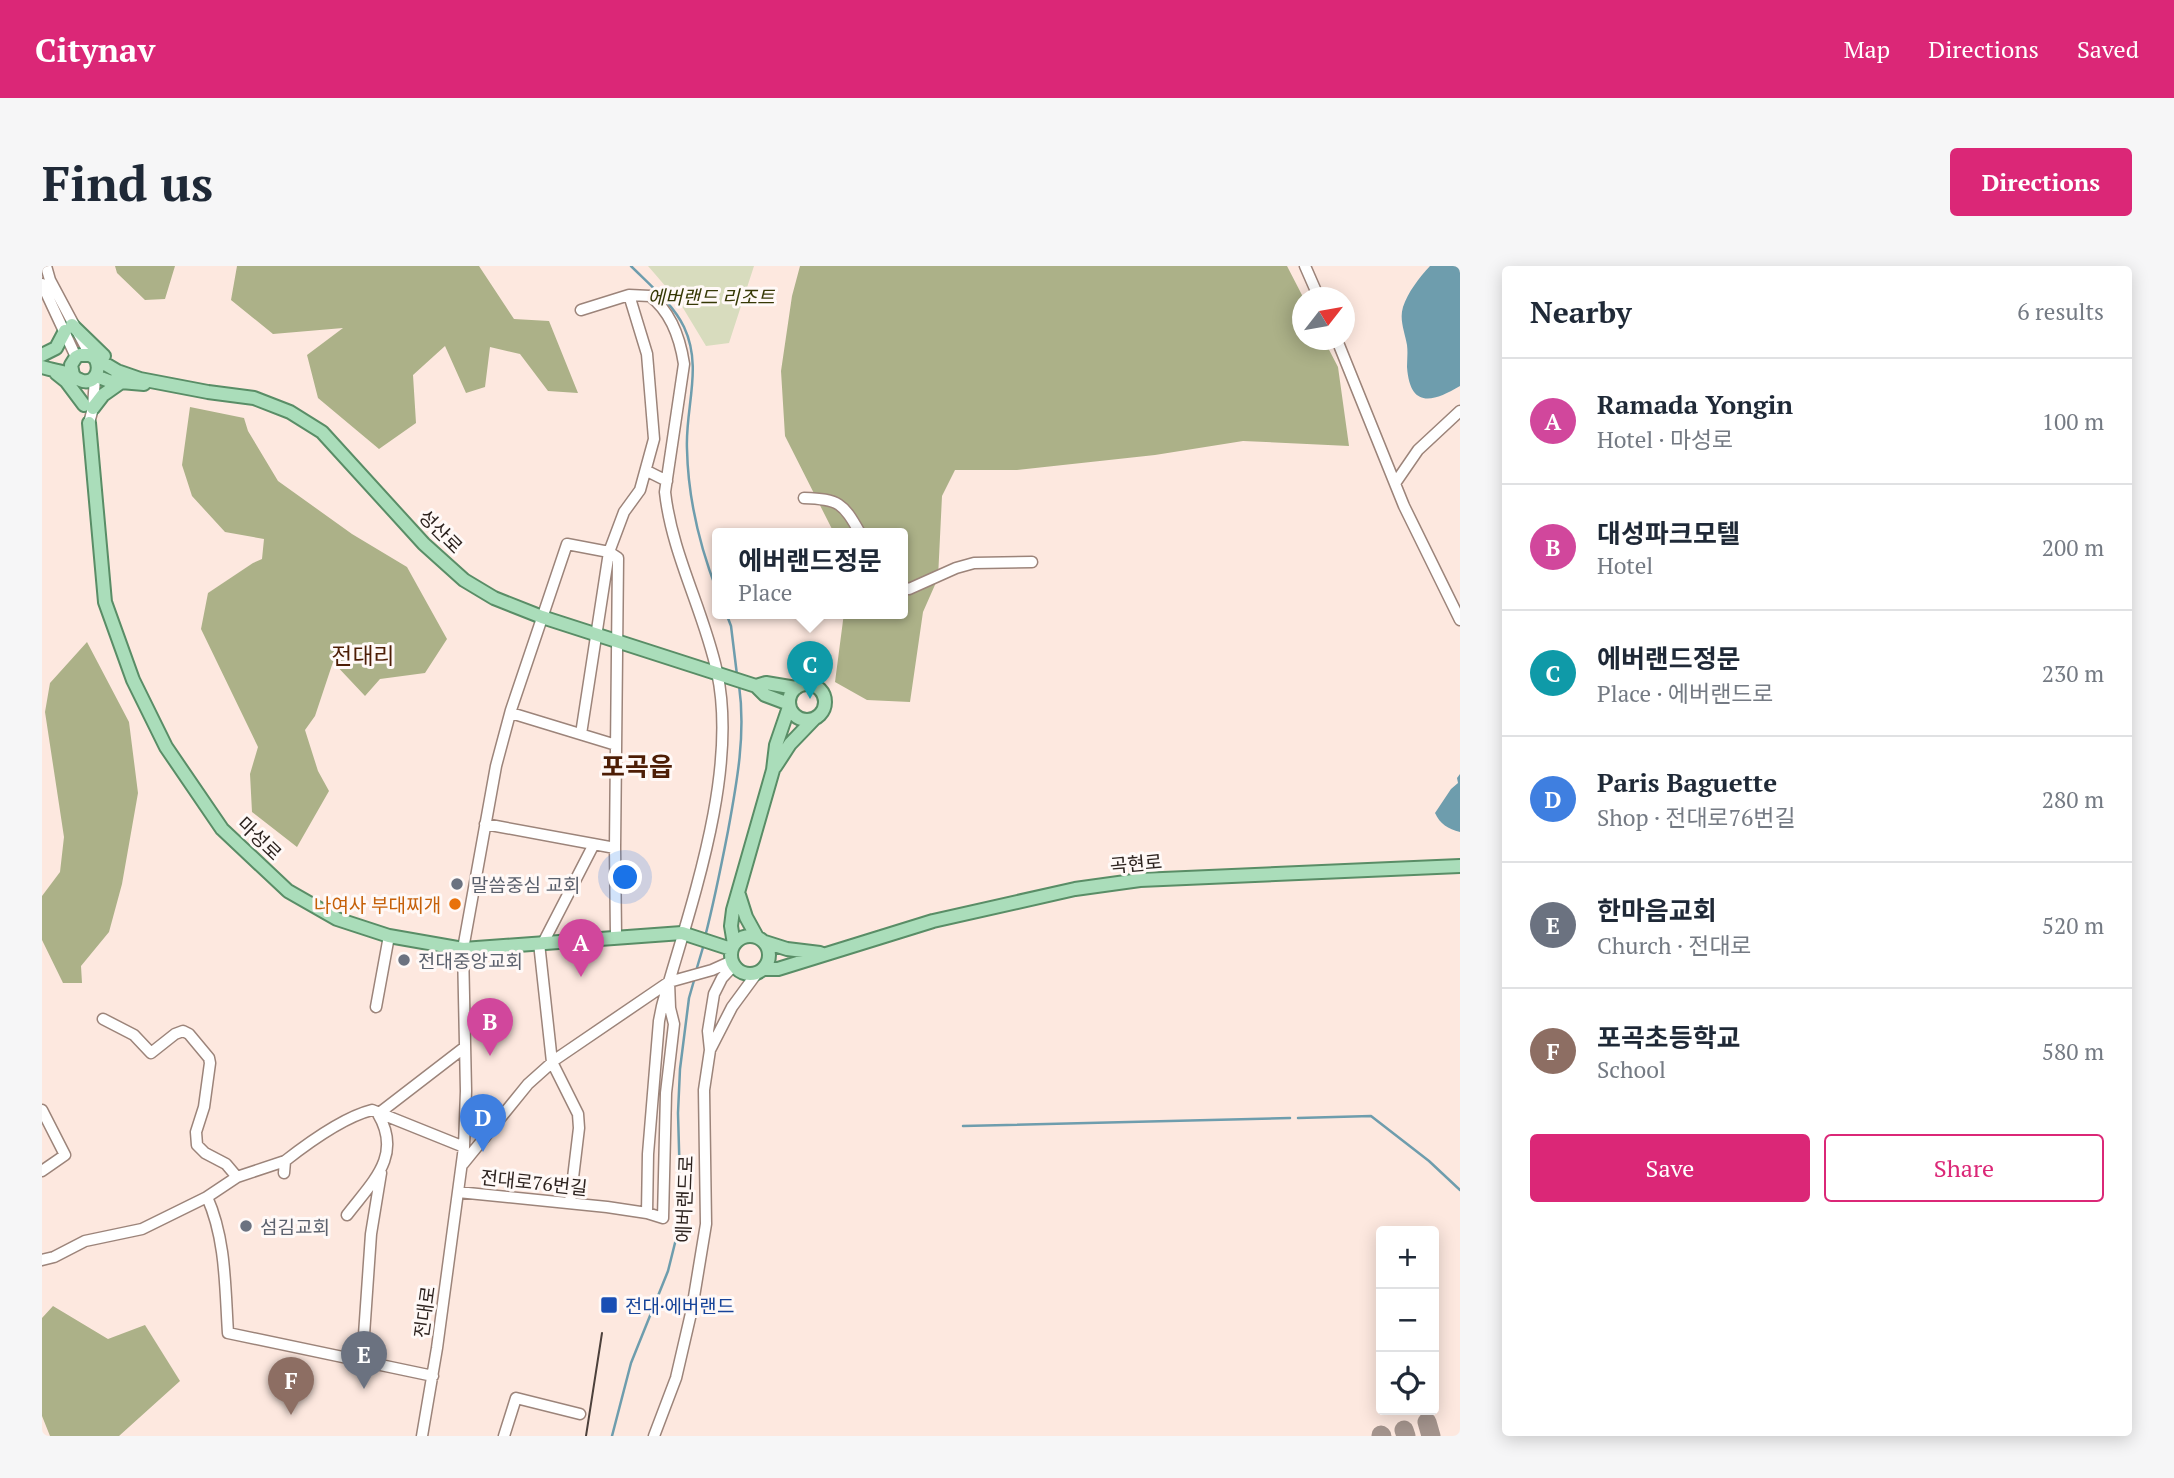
<!DOCTYPE html>
<html lang="en">
<head>
<meta charset="utf-8">
<style>
	body { margin:0; font-family:"PT Serif","Noto Sans KR",serif; background:#f6f6f7; color:#1f2937 }
	.controls { position:absolute; right:21px; bottom:21px; display:grid; overflow:hidden; border-radius:7px; box-shadow:0 4px 18px #0003 }
	.controls button { width:63px; height:63px; display:grid; place-items:center; padding:0; border:0; border-bottom:2px solid #e0e1e3; background:#fff; color:#1f2937; font:35px sans-serif }
	.compass { position:absolute; left:1250px; top:21px; width:63px; height:63px; border-radius:50%; background:#fff; box-shadow:0 4px 18px #0003; rotate:59deg }
	.you { position:absolute; left:584px; top:612px; width:24px; height:24px; margin:-18px; border:5px solid #fff; border-radius:50%; background:#1a73e8; box-shadow:0 0 0 10px #1a73e833 }
	.badge { display:grid; place-items:center; width:46px; height:46px; border-radius:50%; background:#db2777; color:#fff; font-size:23px; font-weight:700 }
	.pin { position:absolute; translate:-50% -58px; filter:drop-shadow(0 2px 4px #0008) }
	.pin::after { content:''; position:absolute; top:37px; width:24px; height:21px; background:inherit; clip-path:polygon(0 0,100% 0,50% 100%) }
	.popup { position:absolute; left:670px; top:262px; width:196px; height:91px; box-sizing:border-box; display:grid; place-content:center; border-radius:7px; background:#fff; filter:drop-shadow(0 2px 5px #0005); font-size:23px; white-space:nowrap; color:#747a83 }
	.popup b { font-size:26px; color:#1f2937 }
	.popup::after { content:''; position:absolute; left:50%; top:100%; margin-left:-14px; border:14px solid transparent; border-top-color:#fff }
	.list { margin:0; padding:0; list-style:none }
	h2 { display:flex; justify-content:space-between; align-items:center; height:91px; margin:0; padding:0 28px; font-size:30px }
	h2 small { font-size:23px; font-weight:400; color:#747a83 }
	.list li { display:grid; grid-template-columns:46px 1fr auto; gap:21px; align-items:center; box-sizing:border-box; height:126px; padding:0 28px; border-top:2px solid #e0e1e3 }
	.list b { display:block; font-size:26px; white-space:nowrap }
	.list p { margin:0; font-size:23px; white-space:nowrap; color:#747a83 }
	.list em { font-size:23px; font-style:normal; color:#747a83 }
	.actions { display:flex; gap:14px; padding:21px 28px }
	.actions a { flex:1; padding:16px 0; border:2px solid #db2777; border-radius:7px; text-align:center; font-size:24px; color:#db2777 }
	.actions .main { background:#db2777; color:#fff }
	.icon { flex:none; width:38px; height:38px; fill:none; stroke:currentColor; stroke-width:2; stroke-linecap:round; stroke-linejoin:round }
	.map { position:relative; flex:none; width:1418px; height:1170px; overflow:hidden; border-radius:7px }
	header { display:flex; align-items:center; gap:42px; box-sizing:border-box; height:98px; padding:0 35px; background:#db2777; color:#fff }
	header strong { font-size:33px }
	nav { display:flex; gap:38px; margin-inline-start:auto; font-size:24px }
	.intro { display:flex; align-items:center; justify-content:space-between; box-sizing:border-box; height:168px; padding:0 42px }
	h1 { margin:0; font-size:49px }
	.button { padding:18px 32px; border-radius:7px; background:#db2777; color:#fff; font-size:24px; font-weight:700 }
	main { display:flex; gap:42px; padding:0 42px }
	aside { flex:1; background:#fff; border-radius:7px; box-shadow:0 4px 18px #0003 }
	.map>svg:first-child { display:block }
	.green { fill:#d8dcbe }
	.forest { fill:#acb188 }
	.water { fill:#6e9dad }
	.lines { fill:none; stroke-linecap:round; stroke-linejoin:round }
	.stream { stroke:#6e9dad; stroke-width:2.5 }
	.taxiway { stroke:#a4948d; stroke-width:19 }
	.minor-casing { stroke:#9c847a; stroke-width:13 }
	.major-casing { stroke:#598d66; stroke-width:16 }
	.minor { stroke:#fff; stroke-width:10 }
	.major { stroke:#aaddba; stroke-width:12 }
	.tram { stroke:#4c403b; stroke-width:2 }
	.worship-dot { fill:#6b7280; stroke:#fff9f7; stroke-width:2.5 }
	.food-dot { fill:#e8710a; stroke:#fff9f7; stroke-width:2.5 }
	.transit-dot { fill:#1a4fb4; stroke:#fff9f7; stroke-width:2.5 }
	.labels { text-anchor:middle; dominant-baseline:central; stroke-width:6; stroke-linejoin:round; paint-order:stroke }
	.park-label { font-size:19px; font-style:italic; fill:#363906; stroke:#fff9f7 }
	.street-label { font-size:19px; fill:#2d231f; stroke:#fff9f7 }
	.worship-label { font-size:19px; fill:#5b616d; stroke:#fff9f7; text-anchor:start }
	.food-label { font-size:19px; fill:#c56008; stroke:#fff9f7; text-anchor:end }
	.transit-label { font-size:19px; fill:#164399; stroke:#fff9f7; text-anchor:start }
	.quarter-label { font-size:23px; fill:#4d1d05; stroke:#fff9f7 }
	.district-label { font-size:26px; font-weight:bold; fill:#4d1d05; stroke:#fff9f7 }
</style>
</head>
<body>
<header>
<strong>Citynav</strong>
<nav><a>Map</a><a>Directions</a><a>Saved</a></nav>
</header>
<div class="intro"><h1>Find us</h1><a class="button">Directions</a></div>
<main>
<div class="map">
<svg width="1418" height="1170" viewBox="0 0 1418 1170">
	<rect width="100%" height="100%" fill="#fde8df"/>
	<path class="green" d="M606,0h106l-25,77 -23,3 -26,-43z"/>
	<path class="forest" d="M73,0h60l-10,33 -20,1 -28,-27z
		M195,0h242l35,53 35,2 29,72 -30,-2 -28,-37 -30,-7 -5,40 -19,6 -21,-47 -32,29 3,48 -37,26 -61,-51 -11,-43 36,-27 -70,6 -42,-34z
		M758,0h487l16,31 -1,43h22l14,27 11,79 -106,-5 -88,14 -138,15h-62l-13,26 -4,82 -15,34 -13,90 -43,-2 -32,-18 9,-69h59v-80h-69l-49,-97 -4,-65 11,-75z
		M148,141l54,11 4,13 30,50 74,53 55,33 40,72 -22,34 -45,6 -15,17 -32,-34 -18,54 -10,14 13,41 11,20 -32,56 -45,-35 -2,-38 8,-27 -57,-118 7,-36 45,-30 9,-4 2,-20 -39,-7 -33,-36 -10,-31z
		M45,376l42,80 9,71 -16,91 -13,48 -28,34 1,17h-19l-21,-43v-44l18,-24 4,-35 -19,-125 5,-29z
		M11,1040l55,33 37,-14 35,56 -61,55h-69l-8,-20v-98z"/>
	<path class="water" d="M1388,0h30v120c-27,16 -50,23 -53,-19 0,-7 1,-14 0,-22 -2,-12 -8,-25 -4,-38 5,-15 16,-29 27,-41z
		M1418,508v58c-12,-3 -20,-8 -25,-19l16,-24 7,-6 -1,-5z"/>
	<g class="lines">
		<path class="stream" d="M589,0c18,18 42,38 53,61 19,40 1,81 3,122 1,48 13,98 30,142
			M684,347l5,13 6,49
			M663,671c9,-35 16,-70 23,-106 9,-49 18,-97 11,-146
			M654,705l8,-27
			M1256,852l73,-2 58,45 31,29
			M921,860l327,-8
			M570,1170l19,-73 37,-92 13,-52 -3,-106 2,-44 9,-71 6,-21"/>
		<path class="taxiway" d="M1385,1156l4,14
			M1362,1164l2,6
			M1339,1169l1,1"/>
		<defs>
			<path id="minor" d="M4,0l4,14 40,75
				M1263,0l14,32
				M0,18l34,73
				M539,44l48,-15 21,1c21,16 30,42 34,68l-19,128c7,63 39,119 52,180 22,101 -27,235 -55,334l-3,15 -11,133 -1,59 16,5 3,-125 8,-69 -4,-16 -1,-26
				M1295,74l67,166 56,114
				M47,157l4,-15 2,-31
				M605,205l20,10
				M1354,216l22,-32 42,-39
				M762,232c35,1 39,5 56,35
				M861,321l6,2 47,-21 18,-5 58,-1
				M469,447l105,32
				M539,468l28,-182 15,-40 16,-22 14,-51 -7,-85 -18,-59
				M443,558l130,24 1,89
				M497,677l13,119 26,52 1,14 -9,75
				M501,677l51,-99
				M334,741l13,-71
				M61,753l31,16 17,18 24,-19 8,-3 6,3 20,24 1,5 -6,44 -8,25 1,13 8,8 21,11 11,13 48,-16
				M668,784l22,-43 25,-34
				M0,844l23,45 -23,16
				M421,898l65,-80 28,-25 113,-77 43,-12 20,-9
				M242,907l1,-12c23,-18 59,-44 87,-51l92,37
				M195,911l-30,20c19,42 18,91 21,136l205,43
				M416,926l149,15 40,6
				M305,949c25,-33 56,-59 31,-101l87,-67
				M0,994l12,-3 31,-16 57,-12 65,-32
				M316,1095l6,-26 7,-101 10,-61
				M380,1170l15,-88 27,-201 2,-56 -3,-142 33,-183 15,-56 56,-166 42,8 9,6 -3,290
				M462,1170l12,-38 64,16
				M612,1170l22,-58 16,-69 14,-85 -2,-134 6,-40 -2,-19 6,-37 8,-16 12,-13"/>
			<path id="major" d="M30,59l32,31
				M0,89l14,-7 9,-17
				M0,101c9,3 19,4 28,7 9,3 0,2 10,6 14,6 21,-9 16,-20
				M14,107l10,8 18,24
				M31,109l-2,-10 5,-8 4,-2h10l27,16 23,8 68,13 46,6 36,14 32,20 102,112 40,36 30,18 48,19 214,69 9,9 24,9
				M54,110l13,5 35,3
				M51,142l10,-13 17,-12
				M47,157l16,179 28,78 33,67 56,82 66,62 49,28 52,17 74,13 219,-16 49,16
				M747 436a18 18 0 1 1 36 0a18 18 0 1 1-36 0Z
				M714,420l10,-3 30,5
				M733,501l15,-23 25,-26
				M697,629l7,22 11,20
				M689 689a19 19 0 1 1 38 0a19 19 0 1 1-38 0Z
				M723,676l22,7 33,4
				M692,678l-3,-18 2,-16 40,-140 3,-25 13,-38
				M721,703h15l155,-48 142,-32 65,-9 320,-14"/>
		</defs>
		<use href="#minor" class="minor-casing"/>
		<use href="#major" class="major-casing"/>
		<use href="#minor" class="minor"/>
		<use href="#major" class="major"/>
		<path class="tram" d="M544,1170l16,-103"/>
	</g>
	<g class="worship-dot">
		<circle cx="415" cy="618" r="7"/>
		<circle cx="362" cy="694" r="7"/>
		<circle cx="204" cy="960" r="7"/>
	</g>
	<circle class="food-dot" cx="413" cy="638" r="7"/>
	<rect class="transit-dot" x="558" y="1030" width="18" height="18" rx="3.5"/>
	<g class="labels">
		<g class="park-label">
			<text x="669" y="30">에버랜드 리조트</text>
		</g>
		<g class="street-label">
			<text transform="translate(399 265) rotate(45)">성산로</text>
			<text transform="translate(218 572) rotate(44)">마성로</text>
			<text transform="translate(1094 597) rotate(-5)">곡현로</text>
			<text transform="translate(492 916) rotate(6)">전대로76번길</text>
			<text transform="translate(642 933) rotate(-88)">에버랜드로</text>
			<text transform="translate(382 1046) rotate(-82)">전대로</text>
		</g>
		<g class="worship-label">
			<text x="429" y="618">말씀중심 교회</text>
			<text x="376" y="694">전대중앙교회</text>
			<text x="218" y="960">섬김교회</text>
		</g>
		<g class="food-label">
			<text x="399" y="638">나여사 부대찌개</text>
		</g>
		<g class="transit-label">
			<text x="583" y="1039">전대·에버랜드</text>
		</g>
		<g class="quarter-label">
			<text x="321" y="389">전대리</text>
		</g>
		<g class="district-label">
			<text x="595" y="500">포곡읍</text>
		</g>
	</g>
</svg>
<div class="controls">
<button>+</button>
<button>−</button>
<button><svg class="icon" aria-label="locate" viewBox="0 0 24 24"><circle cx="12" cy="12" r="6"/><path d="M12 2v4M12 18v4M2 12h4M18 12h4"/></svg></button>
</div>
<svg class="compass" viewBox="-18 -18 36 36"><path d="M0-13l5 13h-10z" fill="#e53935"/><path d="M0 13l5-13h-10z" fill="#747a83"/></svg>
<div class="you"></div>
<div class="pin badge" style="left:539px;top:711px;background:#d1479c">A</div>
<div class="pin badge" style="left:448px;top:790px;background:#d1479c">B</div>
<div class="pin badge" style="left:768px;top:433px;background:#0f9aa8">C</div>
<div class="popup"><b>에버랜드정문</b>Place</div>
<div class="pin badge" style="left:441px;top:886px;background:#3f7fe0">D</div>
<div class="pin badge" style="left:322px;top:1123px;background:#6b7280">E</div>
<div class="pin badge" style="left:249px;top:1149px;background:#8d6e63">F</div>
</div>
<aside>
<h2>Nearby<small>6 results</small></h2>
<ul class="list">
<li><span class="badge" style="background:#d1479c">A</span><div><b>Ramada Yongin</b><p>Hotel · 마성로</p></div><em>100 m</em></li>
<li><span class="badge" style="background:#d1479c">B</span><div><b>대성파크모텔</b><p>Hotel</p></div><em>200 m</em></li>
<li><span class="badge" style="background:#0f9aa8">C</span><div><b>에버랜드정문</b><p>Place · 에버랜드로</p></div><em>230 m</em></li>
<li><span class="badge" style="background:#3f7fe0">D</span><div><b>Paris Baguette</b><p>Shop · 전대로76번길</p></div><em>280 m</em></li>
<li><span class="badge" style="background:#6b7280">E</span><div><b>한마음교회</b><p>Church · 전대로</p></div><em>520 m</em></li>
<li><span class="badge" style="background:#8d6e63">F</span><div><b>포곡초등학교</b><p>School</p></div><em>580 m</em></li>
</ul>
<div class="actions"><a class="main">Save</a><a>Share</a></div>
</aside>
</main>
</body>
</html>
